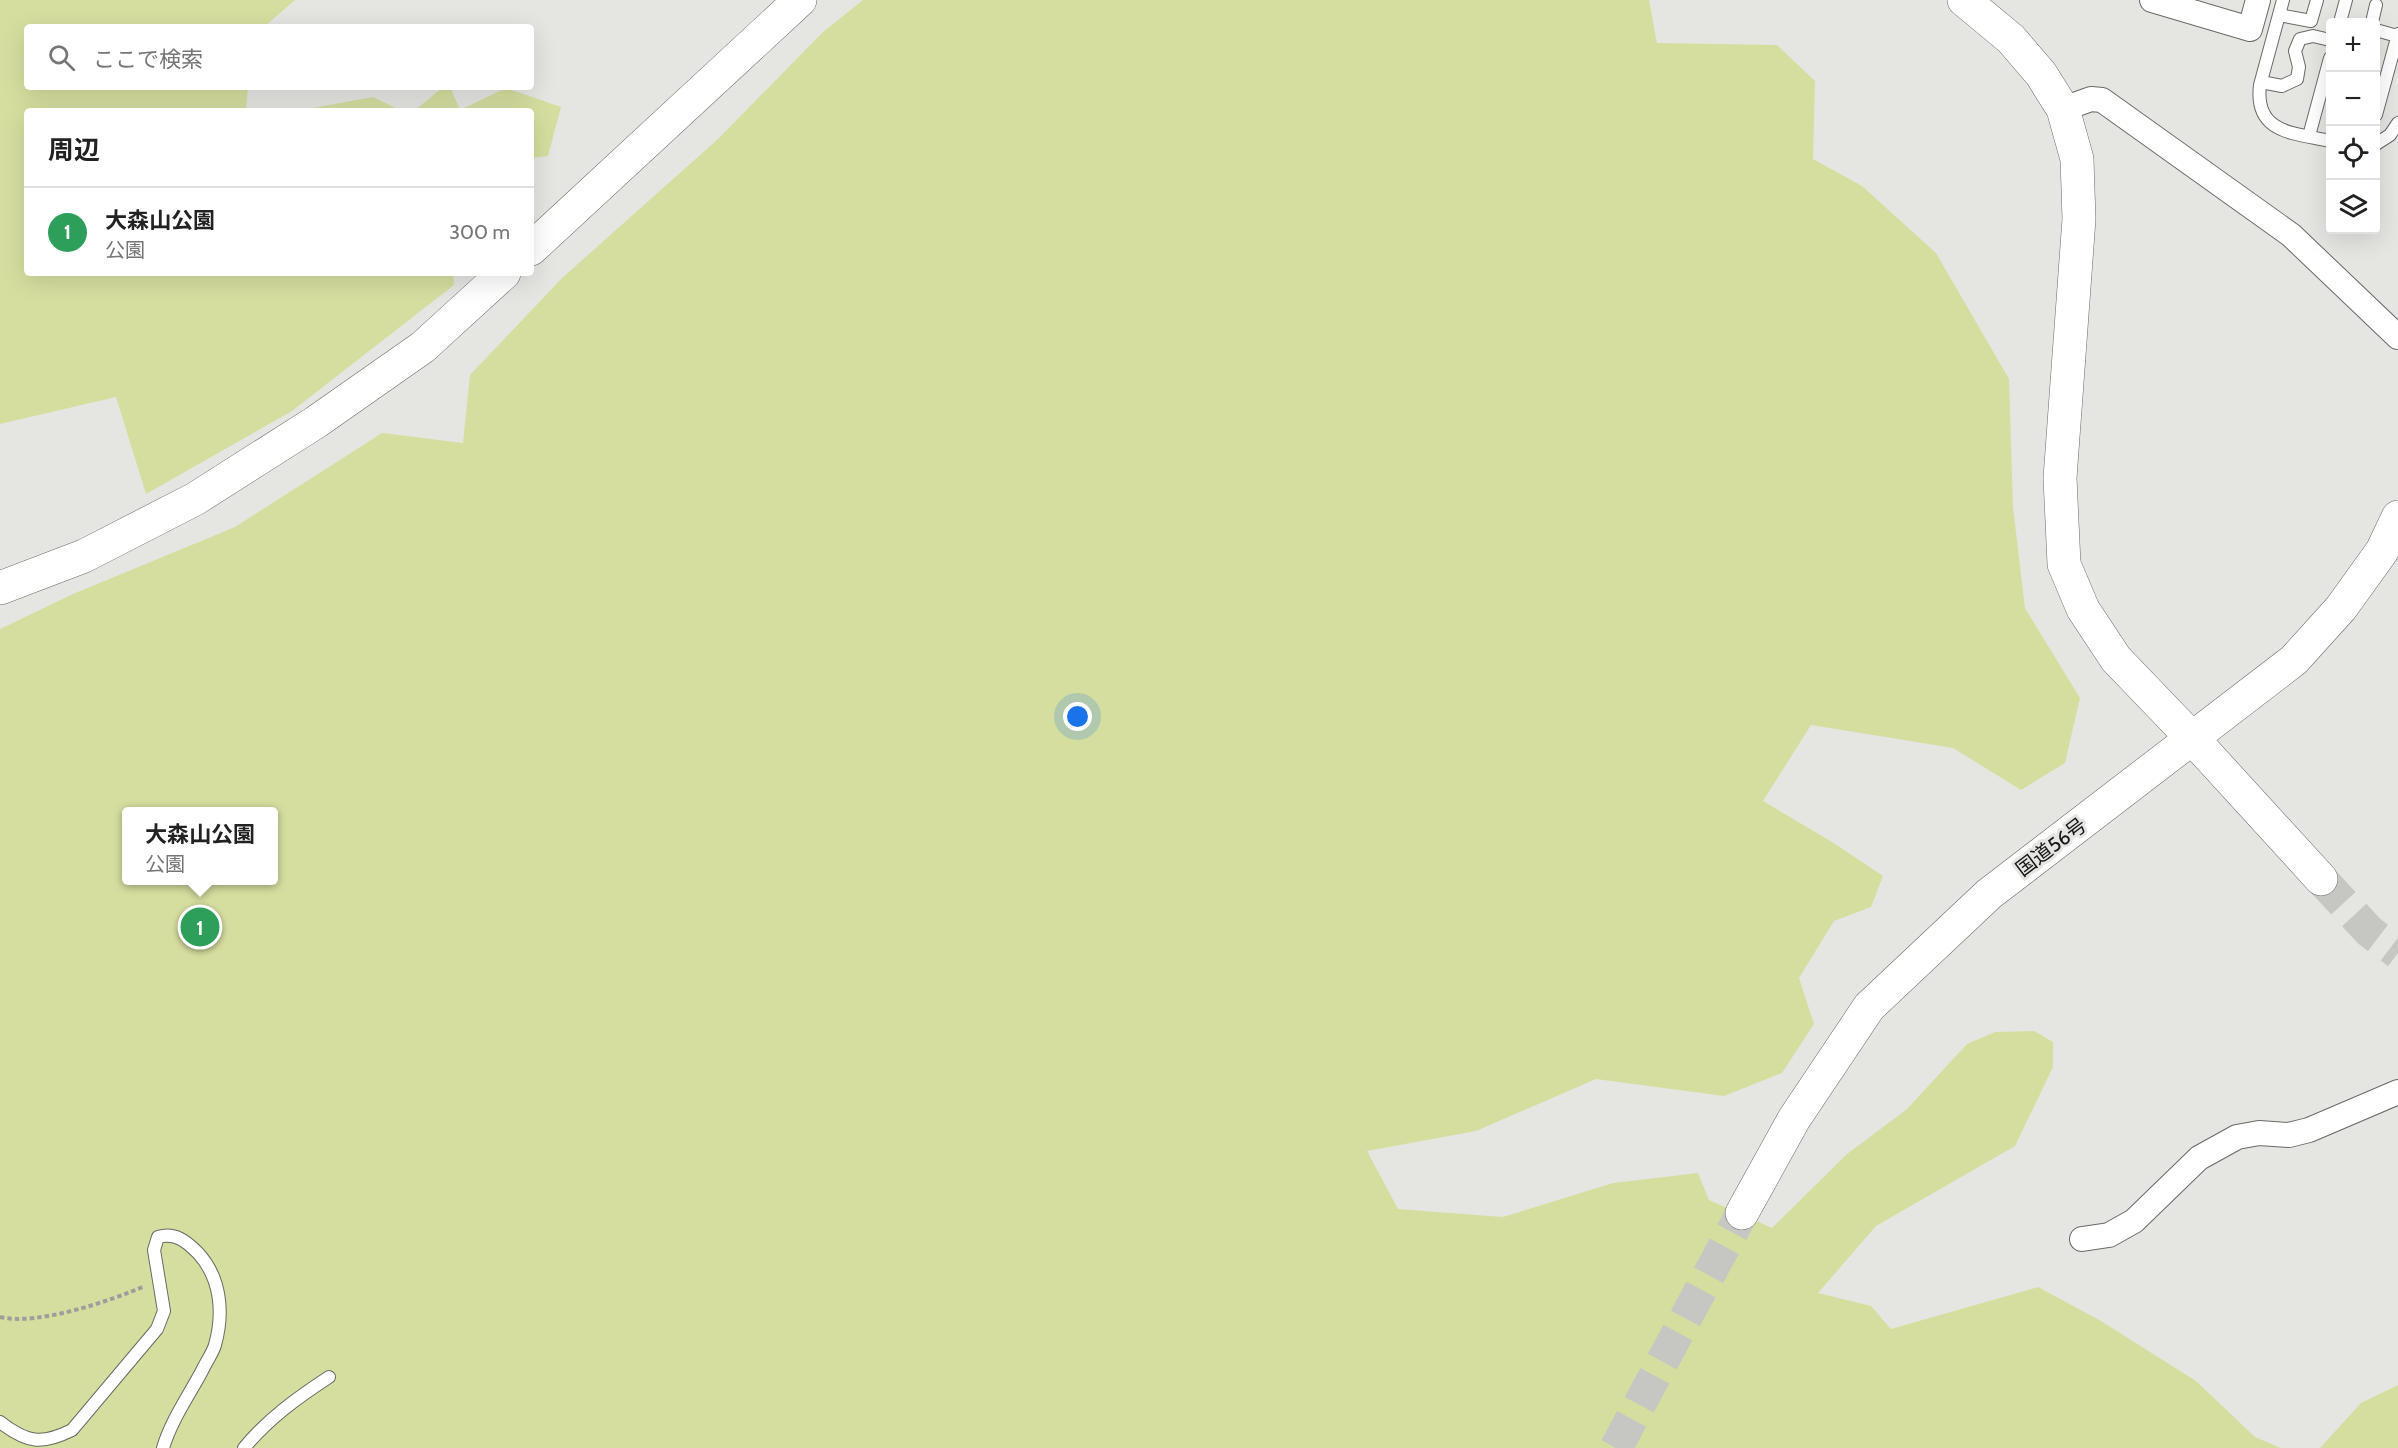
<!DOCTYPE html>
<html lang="ja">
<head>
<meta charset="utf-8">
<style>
	body { margin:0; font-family:Cabin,"Noto Sans JP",sans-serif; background:#f2f2f2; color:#222 }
	.controls { position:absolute; right:18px; top:18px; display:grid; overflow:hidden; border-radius:6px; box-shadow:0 6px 24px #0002 }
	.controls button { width:54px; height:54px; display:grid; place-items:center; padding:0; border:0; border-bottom:2px solid #e0e0e0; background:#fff; color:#222; font:30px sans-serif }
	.you { position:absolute; left:1078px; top:717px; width:21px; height:21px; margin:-15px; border:4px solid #fff; border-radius:50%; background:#1a73e8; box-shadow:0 0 0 9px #1a73e833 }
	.badge { display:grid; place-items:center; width:39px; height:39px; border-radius:50%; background:#db2777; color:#fff; font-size:20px; font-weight:700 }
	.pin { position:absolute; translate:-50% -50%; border:3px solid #fff; box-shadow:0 2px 6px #0006 }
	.popup { position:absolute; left:122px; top:807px; width:156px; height:78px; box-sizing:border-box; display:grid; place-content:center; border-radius:6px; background:#fff; filter:drop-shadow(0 2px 4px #0005); font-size:20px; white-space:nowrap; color:#767676 }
	.popup b { font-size:22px; color:#222 }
	.popup::after { content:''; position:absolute; left:50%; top:100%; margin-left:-12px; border:12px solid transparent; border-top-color:#fff }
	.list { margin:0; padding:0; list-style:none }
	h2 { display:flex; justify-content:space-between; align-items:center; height:78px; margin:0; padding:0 24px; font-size:26px }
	h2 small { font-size:20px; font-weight:400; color:#767676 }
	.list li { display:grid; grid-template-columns:39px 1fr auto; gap:18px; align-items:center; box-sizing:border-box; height:90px; padding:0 24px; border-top:2px solid #e0e0e0 }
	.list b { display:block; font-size:22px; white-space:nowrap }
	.list p { margin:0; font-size:20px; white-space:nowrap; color:#767676 }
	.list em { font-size:20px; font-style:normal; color:#767676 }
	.icon { flex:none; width:33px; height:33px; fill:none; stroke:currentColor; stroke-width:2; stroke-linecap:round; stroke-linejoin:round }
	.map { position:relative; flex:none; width:2398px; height:1448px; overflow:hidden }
	.search { position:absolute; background:#fff; box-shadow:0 6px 24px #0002; left:24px; top:24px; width:510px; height:66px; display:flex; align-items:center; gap:15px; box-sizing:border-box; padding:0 21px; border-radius:6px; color:#767676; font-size:22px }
	.panel { position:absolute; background:#fff; box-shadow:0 6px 24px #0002; left:24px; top:108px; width:510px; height:168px; border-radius:6px }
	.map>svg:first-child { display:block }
	.green { fill:#d6de9f; fill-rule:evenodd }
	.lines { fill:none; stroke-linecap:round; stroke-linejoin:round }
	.secondary-tunnel { stroke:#c6c7c3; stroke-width:33; stroke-dasharray:33 16; stroke-linecap:butt }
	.highway-tunnel { stroke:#c6c7c3; stroke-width:33; stroke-dasharray:33 16; stroke-linecap:butt }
	.lane-casing { stroke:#696a66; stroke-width:14 }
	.street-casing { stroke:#696a66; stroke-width:26 }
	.secondary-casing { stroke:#696a66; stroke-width:34 }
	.highway-casing { stroke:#696a66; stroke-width:34 }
	.path { stroke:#9e9f9c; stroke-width:4; stroke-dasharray:4.5 3; stroke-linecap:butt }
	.lane { stroke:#fff; stroke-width:12 }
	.street { stroke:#fff; stroke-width:24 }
	.secondary { stroke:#fff; stroke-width:33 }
	.highway { stroke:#fff; stroke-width:33 }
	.labels { text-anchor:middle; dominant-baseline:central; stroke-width:6; stroke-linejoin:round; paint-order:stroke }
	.street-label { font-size:20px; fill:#151514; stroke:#e5e6e2 }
</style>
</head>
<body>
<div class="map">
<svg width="2398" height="1448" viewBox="0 0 2398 1448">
	<rect width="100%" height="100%" fill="#e5e6e2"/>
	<path class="green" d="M0,0h295l-31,27h-237v60h221l-2,24h-219v162h426l1,12 -162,126 -146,83 -30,-97 -116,27z
		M863,0h786l8,43 120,2 38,36 -2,78 49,27 74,67 73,126 4,128 12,101 55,90 -15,65 -44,27 -68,-42 -142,-23 -48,76 69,41 51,34 -12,31 -37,14 -35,57 15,46 -32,49 -58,23 -128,-17 -120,52 -109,20 31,58 105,8 110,-34 85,-10 11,27 63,28 75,-74 60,-45 60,-65 28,-12 39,-1 19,11v25l-38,79 -139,80 -58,67 53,13 20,23 147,-42 63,34 95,60 59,56 26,11h-2281v-819l73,-35 162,-67 147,-94 81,10 7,-68 92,-97 156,-139 105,-107zM127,812h147v68h-147z
		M443,87h7l10,23 46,-22 55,19 -13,49 -17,2v-47h-117z
		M373,97l29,14h-106z
		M2398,1385v63h-78l41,-45z"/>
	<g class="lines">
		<path class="secondary-tunnel" d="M2321,879l48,52 29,22"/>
		<path class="highway-tunnel" d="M1616,1448l126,-235"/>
		<defs>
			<path id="lane" d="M2283,0l-23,85c-6,49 35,48 70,56
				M2279,15l32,6 6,-21
				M2340,22l6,-22
				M2372,22l4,-17
				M2376,30l21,6
				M2261,82l21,4 15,-7 2,-12 -4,-16 5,-12 13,-3 17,4
				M2376,115l22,-81
				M2309,136l21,-78
				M2376,144l14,-9 8,-12
				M0,1422c27,21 42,23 72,8l85,-101 7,-18 -10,-61 4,-13c17,-5 28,4 40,16 23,25 26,60 17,92 -2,7 -7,14 -10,20 -14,28 -33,53 -42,83
				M244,1448c25,-30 53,-50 85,-71"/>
			<path id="street" d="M2152,0l98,29 8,-29
				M2063,109l28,-10 11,1 189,135 107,102
				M2082,1239l27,-4 25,-14 65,-63 38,-21 22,-4 30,2 20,-5 89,-38"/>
			<path id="secondary" d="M1964,0l47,39 30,35 22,35 14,50 2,60 -19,259 4,86 19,45 33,50 77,80 128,140
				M531,249l269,-249
				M0,588l84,-32 111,-57 121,-77 107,-75 81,-74"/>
			<path id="highway" d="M1742,1213l52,-94 75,-112 120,-113 305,-234 47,-52 41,-57 16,-34"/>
		</defs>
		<use href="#lane" class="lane-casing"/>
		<use href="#street" class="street-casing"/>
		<use href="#secondary" class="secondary-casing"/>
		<use href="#highway" class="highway-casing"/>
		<path class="path" d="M0,1317c37,9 110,-16 145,-31"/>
		<use href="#lane" class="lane"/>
		<use href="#street" class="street"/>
		<use href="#secondary" class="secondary"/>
		<use href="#highway" class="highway"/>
	</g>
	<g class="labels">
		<g class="street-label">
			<text transform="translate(2051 847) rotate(-37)">国道56号</text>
		</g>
	</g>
</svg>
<div class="controls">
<button>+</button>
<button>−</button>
<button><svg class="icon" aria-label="locate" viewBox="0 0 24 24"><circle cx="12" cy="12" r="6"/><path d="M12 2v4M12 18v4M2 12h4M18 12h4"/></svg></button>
<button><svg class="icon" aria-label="layers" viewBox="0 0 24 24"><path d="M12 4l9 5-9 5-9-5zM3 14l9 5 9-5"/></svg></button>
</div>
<div class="you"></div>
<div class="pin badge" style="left:200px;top:927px;background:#2e9e5b">1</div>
<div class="popup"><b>大森山公園</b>公園</div>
<div class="search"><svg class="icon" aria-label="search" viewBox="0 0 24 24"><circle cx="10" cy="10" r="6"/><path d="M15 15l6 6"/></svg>ここで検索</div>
<section class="panel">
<h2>周辺<small></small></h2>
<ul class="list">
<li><span class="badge" style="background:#2e9e5b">1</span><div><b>大森山公園</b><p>公園</p></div><em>300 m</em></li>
</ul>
</section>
</div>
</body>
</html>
